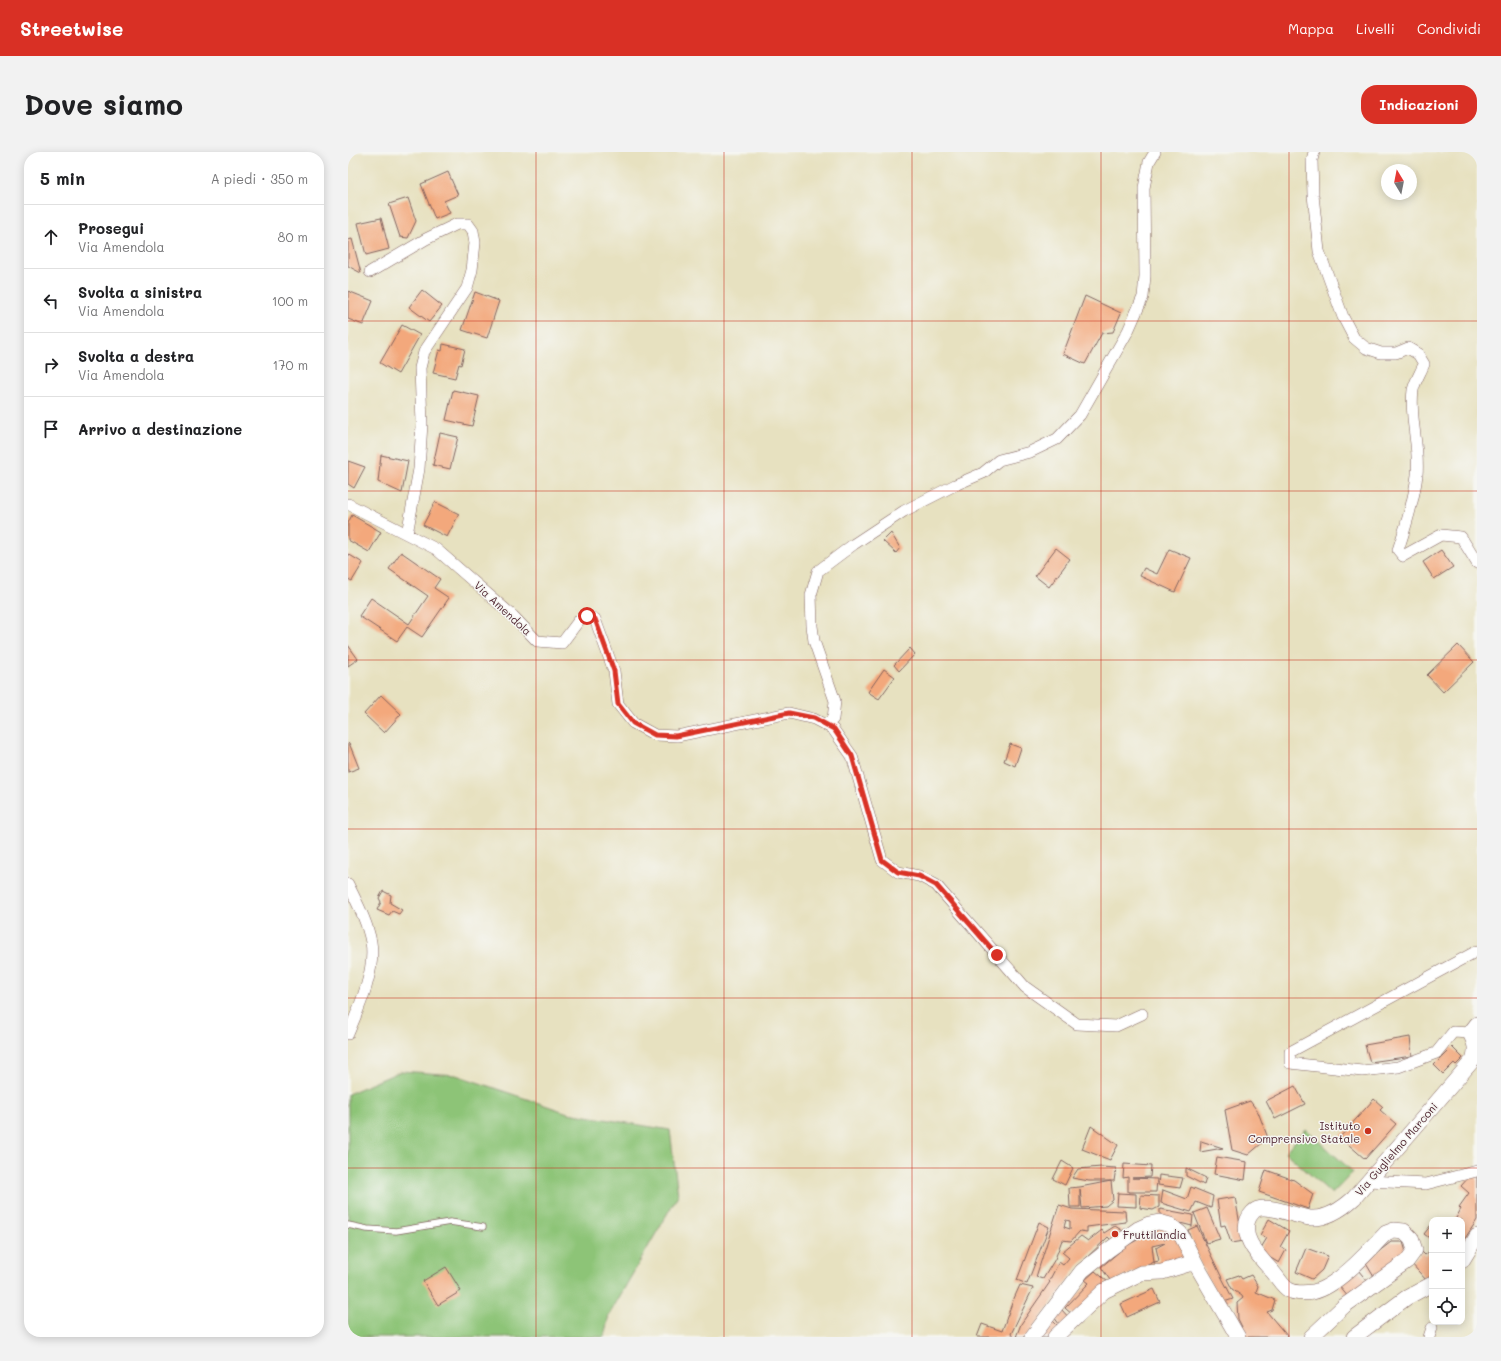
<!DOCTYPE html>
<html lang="it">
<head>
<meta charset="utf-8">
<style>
	body { margin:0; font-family:Mali,sans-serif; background:#f2f2f2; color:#202124 }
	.controls { position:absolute; right:12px; bottom:12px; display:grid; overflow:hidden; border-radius:8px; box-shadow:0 2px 10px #0003 }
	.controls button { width:36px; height:36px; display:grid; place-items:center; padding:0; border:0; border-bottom:1px solid #e0e0e0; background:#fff; color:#202124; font:20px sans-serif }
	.compass { position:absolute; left:1033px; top:12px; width:36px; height:36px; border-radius:50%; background:#fff; box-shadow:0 2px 10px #0003; rotate:350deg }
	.stop { position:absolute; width:12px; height:12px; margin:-9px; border:3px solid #d93025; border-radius:50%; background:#fff }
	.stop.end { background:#d93025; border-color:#fff; box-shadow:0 1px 4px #0008 }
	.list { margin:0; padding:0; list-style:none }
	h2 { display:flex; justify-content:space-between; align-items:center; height:52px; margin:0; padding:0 16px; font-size:17px }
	h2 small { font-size:13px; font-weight:400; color:#757577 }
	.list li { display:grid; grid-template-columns:26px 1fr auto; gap:12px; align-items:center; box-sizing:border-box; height:64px; padding:0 16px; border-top:1px solid #e0e0e0 }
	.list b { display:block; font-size:15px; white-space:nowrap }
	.list p { margin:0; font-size:13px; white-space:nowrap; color:#757577 }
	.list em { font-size:13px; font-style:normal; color:#757577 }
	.icon { flex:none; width:22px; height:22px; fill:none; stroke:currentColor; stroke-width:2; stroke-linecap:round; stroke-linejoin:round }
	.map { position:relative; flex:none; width:1129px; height:1185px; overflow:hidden; border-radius:16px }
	header { display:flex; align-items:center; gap:24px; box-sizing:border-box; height:56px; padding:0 20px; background:#d93025; color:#fff }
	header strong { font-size:19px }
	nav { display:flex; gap:22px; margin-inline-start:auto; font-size:14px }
	.intro { display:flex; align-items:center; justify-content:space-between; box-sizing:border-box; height:96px; padding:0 24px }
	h1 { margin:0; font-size:28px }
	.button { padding:10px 18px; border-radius:16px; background:#d93025; color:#fff; font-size:14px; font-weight:700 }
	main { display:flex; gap:24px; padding:0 24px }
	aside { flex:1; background:#fff; border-radius:16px; box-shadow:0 2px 10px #0003 }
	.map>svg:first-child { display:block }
	.green { fill:#8dc477; stroke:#6c7251 }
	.building { fill:#f3a87c; fill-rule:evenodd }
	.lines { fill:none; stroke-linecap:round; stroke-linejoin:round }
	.lane-casing { stroke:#81635f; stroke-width:7 }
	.street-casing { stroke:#81635f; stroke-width:12 }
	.secondary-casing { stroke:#81635f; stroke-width:16 }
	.lane { stroke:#fff; stroke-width:5.5 }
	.street { stroke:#fff; stroke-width:11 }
	.secondary { stroke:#fff; stroke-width:15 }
	.route { stroke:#d93025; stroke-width:5 }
	.grid { fill:none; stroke:#c8321e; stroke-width:1; stroke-opacity:0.55 }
	.poi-dot { fill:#c8321e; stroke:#f6f6f2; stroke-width:1.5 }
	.labels { text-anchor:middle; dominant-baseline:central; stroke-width:3; stroke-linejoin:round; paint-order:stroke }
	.street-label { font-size:11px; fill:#4a1f2b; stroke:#f6f6f2 }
	.poi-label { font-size:11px; fill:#4a1f2b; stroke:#f6f6f2; text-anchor:end }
</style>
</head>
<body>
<header>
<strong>Streetwise</strong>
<nav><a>Mappa</a><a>Livelli</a><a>Condividi</a></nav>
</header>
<div class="intro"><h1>Dove siamo</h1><a class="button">Indicazioni</a></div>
<main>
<aside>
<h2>5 min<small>A piedi · 350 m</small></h2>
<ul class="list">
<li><svg class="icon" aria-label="ahead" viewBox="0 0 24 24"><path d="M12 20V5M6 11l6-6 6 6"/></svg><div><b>Prosegui</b><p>Via Amendola</p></div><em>80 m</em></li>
<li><svg class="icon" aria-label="left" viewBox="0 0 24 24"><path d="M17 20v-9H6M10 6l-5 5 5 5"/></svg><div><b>Svolta a sinistra</b><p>Via Amendola</p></div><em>100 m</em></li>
<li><svg class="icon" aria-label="right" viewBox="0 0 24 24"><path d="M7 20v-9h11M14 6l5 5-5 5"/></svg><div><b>Svolta a destra</b><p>Via Amendola</p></div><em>170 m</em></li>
<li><svg class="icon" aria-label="arrive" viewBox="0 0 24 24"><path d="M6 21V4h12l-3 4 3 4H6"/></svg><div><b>Arrivo a destinazione</b></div></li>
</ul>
</aside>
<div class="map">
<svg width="1129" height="1185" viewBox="0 0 1129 1185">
	<rect width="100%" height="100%" fill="#f6f6f2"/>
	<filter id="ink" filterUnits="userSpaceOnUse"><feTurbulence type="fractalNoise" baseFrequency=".025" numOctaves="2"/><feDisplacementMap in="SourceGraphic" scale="8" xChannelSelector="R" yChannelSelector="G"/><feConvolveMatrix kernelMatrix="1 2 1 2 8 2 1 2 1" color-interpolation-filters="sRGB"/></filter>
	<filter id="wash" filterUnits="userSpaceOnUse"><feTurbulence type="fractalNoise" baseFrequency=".012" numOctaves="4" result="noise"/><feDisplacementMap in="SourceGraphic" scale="16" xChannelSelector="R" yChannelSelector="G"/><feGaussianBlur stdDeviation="0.9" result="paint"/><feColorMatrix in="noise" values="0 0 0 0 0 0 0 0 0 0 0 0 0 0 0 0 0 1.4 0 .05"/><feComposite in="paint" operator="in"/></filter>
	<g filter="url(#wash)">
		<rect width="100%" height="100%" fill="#e7e1c0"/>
		<path class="green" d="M53,919l55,4 112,38 102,17 8,65 -69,120 -5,22h-256v-243z
			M958,977l47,43 -21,22 -47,-42z"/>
		<g id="blocks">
			<path class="building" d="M100,20l10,23 -14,6 6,12 -15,6 -14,-35z
				M60,46l8,23 -8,17 -8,-1 -11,-33z
				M33,66l8,31 -23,6 -8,-32z
				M4,87l9,34 -13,-7v-26z
				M74,138l20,16 -13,16 -20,-15z
				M0,139l25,10 -10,24 -15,-6z
				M127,140l24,9 -12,37 -25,-8z
				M737,144l36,17 -8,19 -11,1 -17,31 -22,-10z
				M54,173l18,10 -22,39 -18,-11z
				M95,192l22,5 -4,16 -2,-1 -4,14 -22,-5 6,-23 3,1z
				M105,238l26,6 -7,30 -26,-6z
				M92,281l18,4 -8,32 -17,-4z
				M33,303l27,6 -6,32 -24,-11z
				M0,309l17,6 -11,21 -6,-4z
				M87,350l24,12 -12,23 -24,-12z
				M4,363l29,17 -12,20 -21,-12v-17z
				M543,381l9,15 -4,5 -13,-12z
				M708,396l14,11 -21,28 -14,-11z
				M821,397l22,9 -16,34 -35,-16 4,-8 13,6z
				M1093,398l12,17 -19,12 -11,-17z
				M53,400l39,27 -6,9 15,10 -27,39 -15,-10 -10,14 -38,-25 12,-18 38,26 19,-28 -39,-27z
				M0,402l15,9 -11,18 -4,-2z
				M0,493l10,14 -10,7z
				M1110,493l16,17 -31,30 -16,-17z
				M562,496l5,6 -16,17 -5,-6z
				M536,517l11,8 -16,22 -11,-7z
				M33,543l20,19 -17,19 -20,-19z
				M1,591l10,25 -11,4v-28z
				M662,592l11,4 -6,18 -11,-5z
				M35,739l8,4 -1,8 12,7 -3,4 -7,-3 -3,4 -12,-5 4,-8 -2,-4z
				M1062,885l2,19 -42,6 -5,-17z
				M1104,895l11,11 -7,7 -2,-2 -11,11 -9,-9z
				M947,934l10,18 -30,15 -9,-18z
				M1026,947l9,8 -3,3 16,14 -31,35 -25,-22z
				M902,949l8,11 10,26 -20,17 -16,-5 -7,-40z
				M743,974l27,19 -8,15 -28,-11z
				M853,989l22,7 -23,4z
				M869,1005l30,5 -2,18 -31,-6z
				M714,1009l11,7 -8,17 -12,-6z
				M776,1012l27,2 -1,11 -18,1 25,1 -1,13h-28v-15l-5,1z
				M753,1015l15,1 -2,13h-25l-17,-3 6,-9z
				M838,1016l20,10 -2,7 -18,-9z
				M918,1018l28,10 19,14 -5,15 -49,-17z
				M1129,1022v46l-15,23v-23h-7l6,-11 -2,-2 10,-14 -8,-7 8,-9z
				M811,1023l24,3 -3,10 -22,-3z
				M763,1029l2,19 -7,6 -24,2 -2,-19v18h-10l-1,-19 11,-1z
				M843,1035l22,9 -2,12 -15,-6 -5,10 -30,-9 2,-13 24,9z
				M770,1041l18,1v13l-19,-1z
				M793,1043l18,1v11l-6,3 -13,-2z
				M887,1045l8,44 -12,2 -6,-18 -4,1 -4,-26z
				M711,1053l13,4 53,2 1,11 -39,5v5l-7,-1 -9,10 -9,-1 -7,19 -12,20 -7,-2zM718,1068l4,1v8l-6,-2z
				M859,1056l13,31 -14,4 -12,-30z
				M812,1057l33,6 -1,11 -32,-8z
				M921,1067l20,12 -9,16 6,3 -7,13 -20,-12 8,-13 -7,-3z
				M691,1070l10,5 -22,57 -10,-4z
				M1083,1073l1,1v14l-8,-6z
				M767,1074l8,5 -11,10 -4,-4 -30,29 -51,71h-11l5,-13 29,-42 -1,-1 10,-19 4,3 6,-7 -7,-6 19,-16 7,5 14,-11 2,3z
				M849,1074l24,50 12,23 -12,4 -20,-37 -13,-36z
				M815,1076l9,6 -8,3v2l13,-4 13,26 -31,9 -5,-8 -42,21 -11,-16 25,-21 13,-7 5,-6zM817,1091l-9,5 3,13 -5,1 -2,-16z
				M1043,1090h12l4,13 -33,22 -9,-15z
				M958,1096l22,8 -6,14 -10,9 -16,-7z
				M1084,1097v26l-6,5 -15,-17 11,-11 3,3z
				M98,1115l15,24 -23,14 -15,-24z
				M1010,1118l10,12 -19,16 -10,-12z
				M747,1119l13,11 -34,34 -9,-8 24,-25 -4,-3z
				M891,1123l3,4 9,-4 7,11 -2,6 19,8 -3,10 -5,2 21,25h-44l-5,-9 3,-1 -4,-8 -1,-16 6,-5 -1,-2 -10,-7 -5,-10z
				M672,1133l13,3 -22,46 2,3h-36l5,-13 20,7 10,-28z
				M806,1137l6,13 -33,15 -6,-13z
				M713,1157l10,11 -9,8 -8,-11z
				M705,1169l7,7 -9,9h-13z"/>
		</g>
	</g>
	<g filter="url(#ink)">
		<use href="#blocks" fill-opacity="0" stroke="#81635f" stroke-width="1"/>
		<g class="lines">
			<defs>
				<path id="lane" d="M0,1073l19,4 29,2 54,-9 33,5"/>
				<path id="street" d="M966,0l-2,8 1,35 6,56 24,66 11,21 12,10 15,5h15l12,-5 10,6 6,10c-3,8 -9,17 -11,26 -4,28 7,57 4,85 -3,25 -11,51 -19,75l5,6 38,-21 20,2 16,26
					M22,120l56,-33 31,-15h11l5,7 2,12 -3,27 -5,18 -43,64 -4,16 2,56 -3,45 -12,65
					M0,352l88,45 77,67 24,25 25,2 18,-24 7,-3 8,3 19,52 4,33 15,19 22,12 22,1 112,-23 25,6 19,10 19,27 30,104 16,12 21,4 17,9 89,102 52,37 39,2 26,-12
					M477,573l8,-6 2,-18 -21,-60 -2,-15 -1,-31 7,-24 36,-27 50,-33 51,-26 28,-12 16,-13 31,-8 27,-13 23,-24 48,-84 15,-34 2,-21 -1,-88 5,-26 6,-10
					M0,732c9,19 19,37 23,58 5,28 -12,66 -23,92
					M1122,881l-17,-1 -17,21 -38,14 -36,4 -72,-8v-11l187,-101
					M1021,1029l57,3 51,-13
					M1081,1185l3,-9"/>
				<path id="secondary" d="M1114,1109l15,-25
					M684,1185l50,-66 25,-20 31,-22 11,-5 10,-2 11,3 10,8 18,35 40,69
					M707,1185l49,-46 37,-18 21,-1 33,-10
					M963,1185l33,-31 63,-45 8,-11 -4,-12 -7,-7 -10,-1 -8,3c-17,18 -49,54 -73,59 -7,1 -17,2 -24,-2 -6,-3 -11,-12 -16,-18 -13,-14 -39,-40 -20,-60 10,-12 44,6 58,6 17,1 32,-10 43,-20l119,-138c4,-11 2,-17 -3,-27l7,-9
					M1006,1185l52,-39 26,-14"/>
			</defs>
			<use href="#lane" class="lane-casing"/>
			<use href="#street" class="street-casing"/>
			<use href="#secondary" class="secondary-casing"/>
			<use href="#lane" class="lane"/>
			<use href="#street" class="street"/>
			<use href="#secondary" class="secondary"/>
		</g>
	</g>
	<g class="lines" filter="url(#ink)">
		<path class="route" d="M239,464l8,3 19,52 4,33 15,19 22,12 21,1 113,-23 25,5 20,11 18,27 30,104 16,12 21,4 17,9 61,70"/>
	</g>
	<path class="grid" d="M188,0v1185M376,0v1185M564,0v1185M753,0v1185M941,0v1185M0,169h1129M0,339h1129M0,508h1129M0,677h1129M0,846h1129M0,1016h1129"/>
	<g class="poi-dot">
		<circle cx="1020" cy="979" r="4"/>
		<circle cx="767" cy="1082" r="4"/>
	</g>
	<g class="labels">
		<g class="street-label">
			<text transform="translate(155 456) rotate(43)">Via Amendola</text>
			<text transform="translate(1048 997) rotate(-49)">Via Guglielmo Marconi</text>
		</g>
		<g class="poi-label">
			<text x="1012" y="973">Istituto<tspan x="1012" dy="13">Comprensivo Statale</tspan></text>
			<text x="775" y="1082" text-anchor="start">Fruttilandia</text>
		</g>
	</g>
</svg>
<div class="controls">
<button>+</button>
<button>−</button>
<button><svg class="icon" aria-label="locate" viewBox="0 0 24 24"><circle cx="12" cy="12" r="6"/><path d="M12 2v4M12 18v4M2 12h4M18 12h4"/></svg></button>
</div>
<svg class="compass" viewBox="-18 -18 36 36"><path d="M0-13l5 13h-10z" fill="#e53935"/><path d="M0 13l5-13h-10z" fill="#757577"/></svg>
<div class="stop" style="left:239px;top:464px"></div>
<div class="stop end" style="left:649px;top:803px"></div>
</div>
</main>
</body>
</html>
